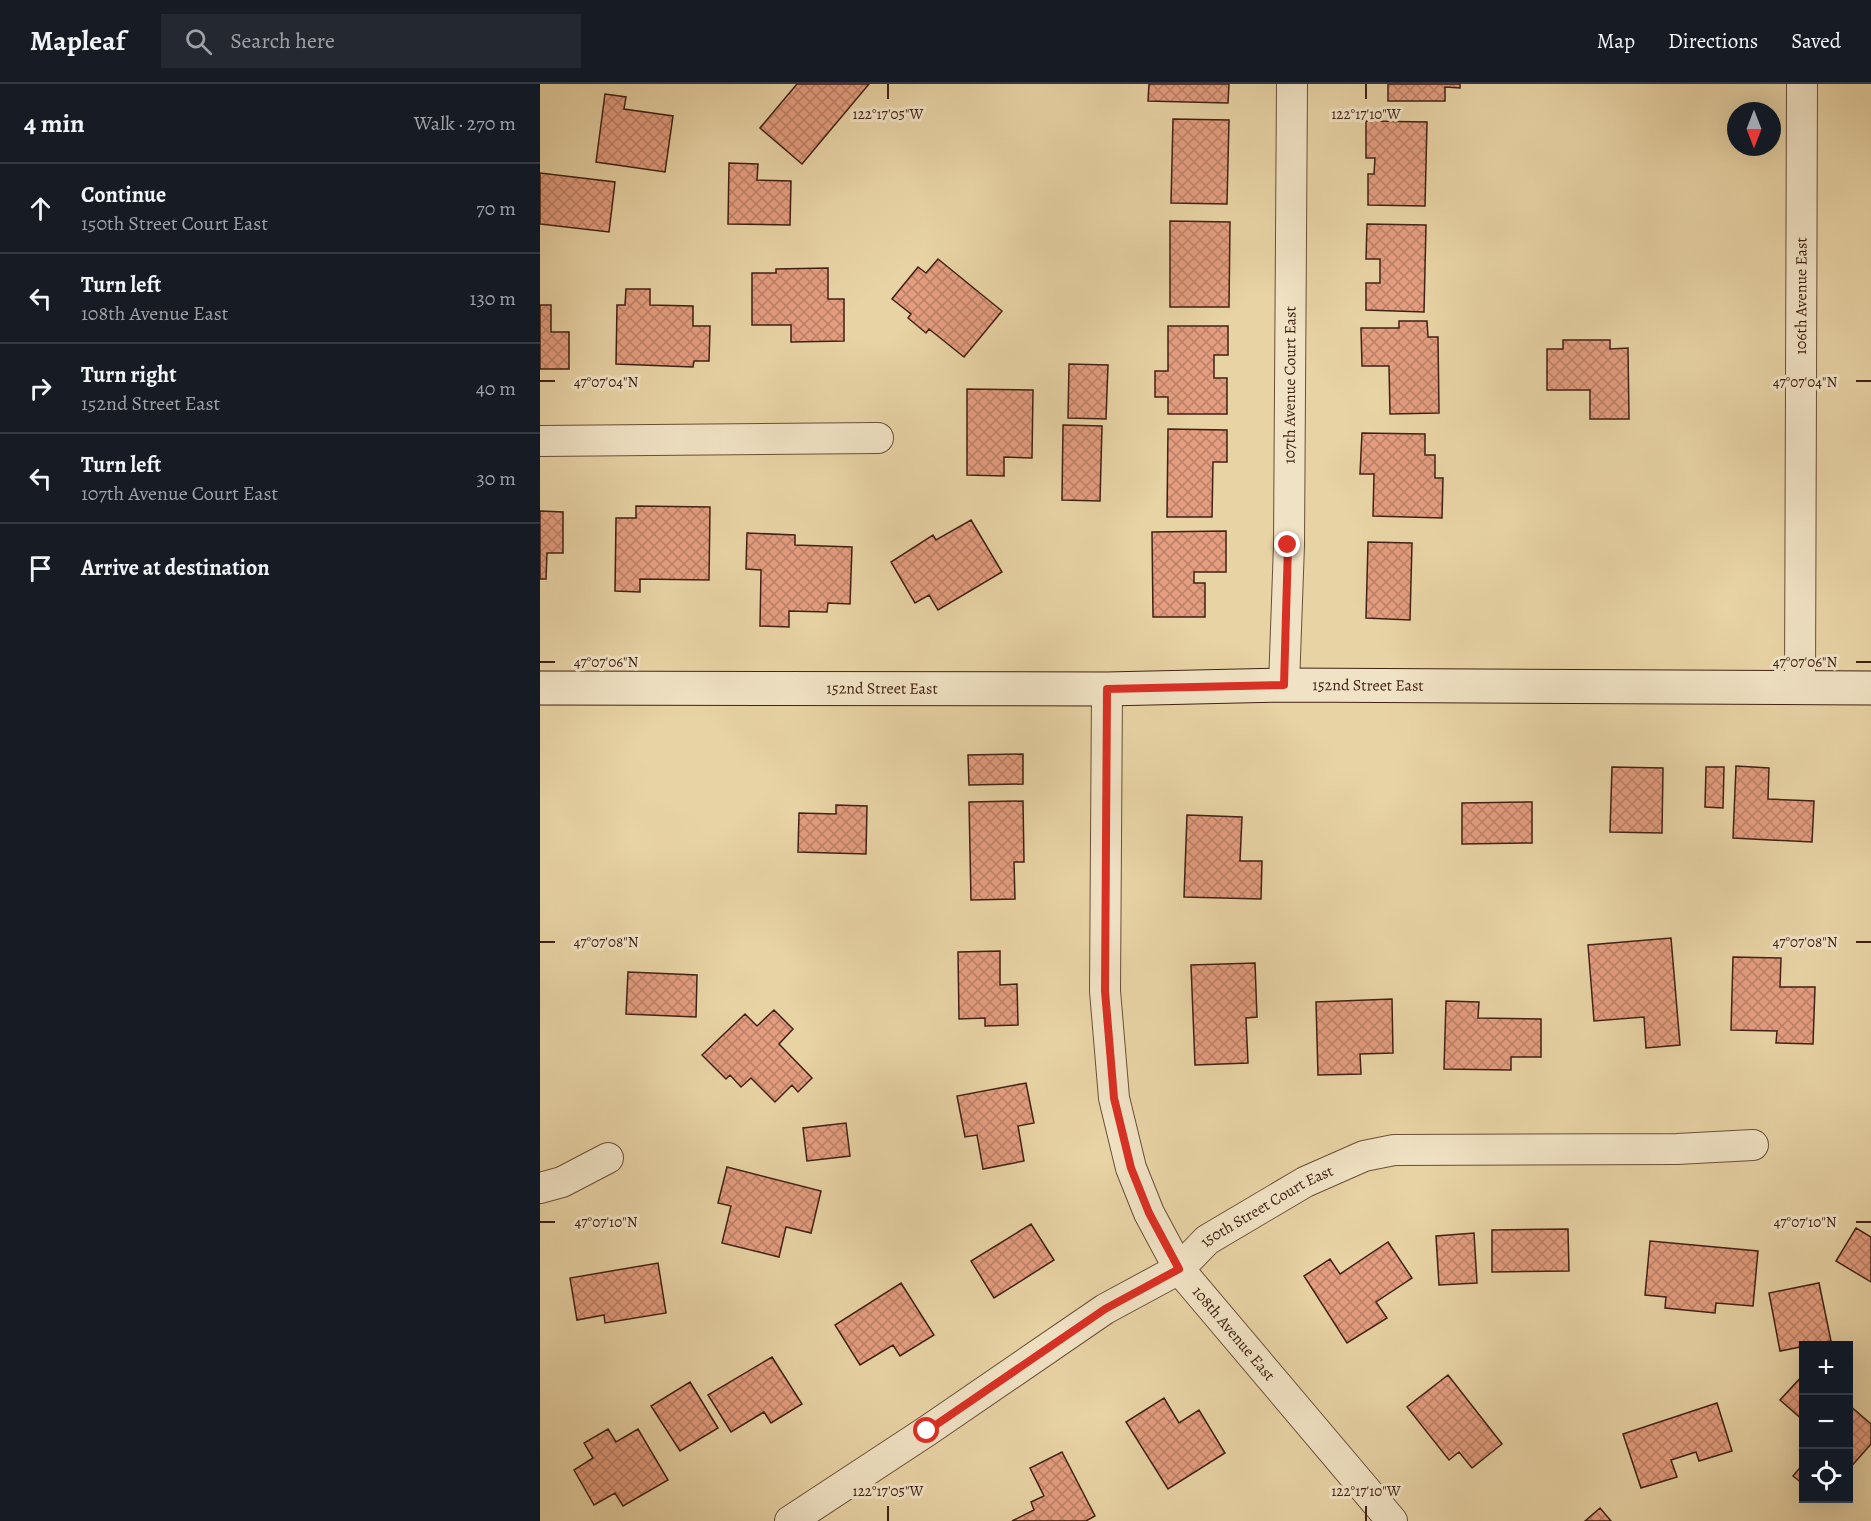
<!DOCTYPE html>
<html lang="en">
<head>
<meta charset="utf-8">
<style>
	body { margin:0; font-family:Alegreya,serif; background:#242831; color:#f1f3f6 }
	.controls { position:absolute; right:18px; bottom:18px; display:grid; overflow:hidden; border-radius:0px; box-shadow:0 6px 24px #0002 }
	.controls button { width:54px; height:54px; display:grid; place-items:center; padding:0; border:0; border-bottom:2px solid #363941; background:#171b24; color:#f1f3f6; font:30px sans-serif }
	.compass { position:absolute; left:1187px; top:18px; width:54px; height:54px; border-radius:50%; background:#171b24; box-shadow:0 6px 24px #0002; rotate:180deg }
	.stop { position:absolute; width:18px; height:18px; margin:-14px; border:4px solid #d93025; border-radius:50%; background:#fff }
	.stop.end { background:#d93025; border-color:#fff; box-shadow:0 2px 6px #0008 }
	.list { margin:0; padding:0; list-style:none }
	h2 { display:flex; justify-content:space-between; align-items:center; height:78px; margin:0; padding:0 24px; font-size:26px }
	h2 small { font-size:20px; font-weight:400; color:#9ea1a6 }
	.list li { display:grid; grid-template-columns:39px 1fr auto; gap:18px; align-items:center; box-sizing:border-box; height:90px; padding:0 24px; border-top:2px solid #363941 }
	.list b { display:block; font-size:22px; white-space:nowrap }
	.list p { margin:0; font-size:20px; white-space:nowrap; color:#9ea1a6 }
	.list em { font-size:20px; font-style:normal; color:#9ea1a6 }
	.icon { flex:none; width:33px; height:33px; fill:none; stroke:currentColor; stroke-width:2; stroke-linecap:round; stroke-linejoin:round }
	.map { position:relative; flex:none; width:1331px; height:1437px; overflow:hidden }
	header { display:flex; align-items:center; gap:36px; box-sizing:border-box; height:84px; padding:0 30px; background:#171b24; border-bottom:2px solid #363941 }
	header strong { font-size:28px }
	nav { display:flex; gap:33px; margin-inline-start:auto; font-size:21px }
	.search { width:420px; height:54px; background:#242831; display:flex; align-items:center; gap:15px; box-sizing:border-box; padding:0 21px; border-radius:0px; color:#9ea1a6; font-size:22px }
	main { display:flex }
	aside { flex:1; background:#171b24 }
	.map>svg:first-child { display:block }
	.building { fill:url(#building-cross-hatch); stroke:#412115; stroke-width:1.5 }
	.lines { fill:none; stroke-linecap:round; stroke-linejoin:round }
	.street-casing { stroke:#6b4e39; stroke-width:32 }
	.secondary-casing { stroke:#412115; stroke-width:35 }
	.street { stroke:#f0e2c4; stroke-width:30 }
	.secondary { stroke:#f0e2c4; stroke-width:33 }
	.route { stroke:#d93025; stroke-width:8 }
	.ticks { fill:none; stroke:#412115; stroke-width:2 }
	.labels { text-anchor:middle; dominant-baseline:central; stroke-width:6; stroke-linejoin:round; paint-order:stroke }
	.street-label { font-size:16px; fill:#412115; stroke:#f0e2c4 }
	.ticks-label { font-size:15px; text-anchor:middle; fill:#412115; stroke:#f0e2c4; stroke-width:6; stroke-linejoin:round; paint-order:stroke }
</style>
</head>
<body>
<header>
<strong>Mapleaf</strong>
<div class="search"><svg class="icon" aria-label="search" viewBox="0 0 24 24"><circle cx="10" cy="10" r="6"/><path d="M15 15l6 6"/></svg>Search here</div>
<nav><a>Map</a><a>Directions</a><a>Saved</a></nav>
</header>
<main>
<aside>
<h2>4 min<small>Walk · 270 m</small></h2>
<ul class="list">
<li><svg class="icon" aria-label="ahead" viewBox="0 0 24 24"><path d="M12 20V5M6 11l6-6 6 6"/></svg><div><b>Continue</b><p>150th Street Court East</p></div><em>70 m</em></li>
<li><svg class="icon" aria-label="left" viewBox="0 0 24 24"><path d="M17 20v-9H6M10 6l-5 5 5 5"/></svg><div><b>Turn left</b><p>108th Avenue East</p></div><em>130 m</em></li>
<li><svg class="icon" aria-label="right" viewBox="0 0 24 24"><path d="M7 20v-9h11M14 6l5 5-5 5"/></svg><div><b>Turn right</b><p>152nd Street East</p></div><em>40 m</em></li>
<li><svg class="icon" aria-label="left" viewBox="0 0 24 24"><path d="M17 20v-9H6M10 6l-5 5 5 5"/></svg><div><b>Turn left</b><p>107th Avenue Court East</p></div><em>30 m</em></li>
<li><svg class="icon" aria-label="arrive" viewBox="0 0 24 24"><path d="M6 21V4h12l-3 4 3 4H6"/></svg><div><b>Arrive at destination</b></div></li>
</ul>
</aside>
<div class="map">
<svg width="1331" height="1437" viewBox="0 0 1331 1437">
	<defs>
		<pattern id="building-cross-hatch" width="8" height="8" patternUnits="userSpaceOnUse" patternTransform="scale(1.5)"><rect width="8" height="8" fill="#e49d7f"/><path d="M0 0l8 8M0 8l8-8" fill="none" stroke="#ba8067"/></pattern>
	</defs>
	<rect width="100%" height="100%" fill="#e8d3a5"/>
	<filter id="stains"><feTurbulence type="fractalNoise" baseFrequency=".00333" numOctaves="4"/><feColorMatrix values="0 0 0 0 .2 0 0 0 0 .09 0 0 0 0 .02 0 0 0 .5 -.17"/></filter>
	<radialGradient id="worn" r=".72"><stop offset=".6" stop-color="#630" stop-opacity="0"/><stop offset="1" stop-color="#630" stop-opacity=".3"/></radialGradient>
	<path class="building" d="M257,0h72l-67,80 -42,-36z
		M609,0h80l-1,19 -80,-2z
		M848,0h72v4l-15,-1v14h-57z
		M65,10l21,3 -2,12 49,7 -8,56 -69,-10z
		M633,35l56,1 -2,84 -56,-1z
		M826,37l61,1 -2,84 -57,-1v-31h6l1,-16h-9z
		M189,79l29,1 -1,16 34,1 -1,44 -62,-1z
		M0,89l75,9 -6,50 -69,-8z
		M630,137l60,1 -1,85h-59z
		M827,140l59,1 -2,87 -58,-2v-27h14v-24h-14z
		M398,175l64,52 -38,46 -35,-28 -3,4 -18,-15 3,-4 -19,-15 26,-32 8,6z
		M288,184v31h16v42l-53,1v-17h-39v-52h24v-4z
		M86,205h24v16l43,1v20h17l-1,35h-15l-1,6 -77,-3 1,-59h8z
		M0,221h11v27h18v37h-29z
		M859,237h28l1,16h10l1,76 -49,1 -1,-48h-27l-1,-38h38z
		M628,242h60v29h-14v23h13v36h-59v-17h-13v-26h13z
		M1023,256h47v9l18,-1 1,71h-39v-29h-43v-41h16z
		M529,280l39,1 -2,54 -38,-1z
		M427,305l66,1 -1,68 -28,-1v19l-37,-1z
		M523,341l39,1 -2,75 -38,-1z
		M628,345l59,1v32h-14l-1,55h-45z
		M822,349l63,1v21h10v23h8l-1,40 -69,-2 1,-42h-14z
		M96,422l74,1 -1,73 -69,-1v13l-25,-1 1,-73h20z
		M0,427l23,1v41h-16l-1,26h-6z
		M431,436l31,52 -64,38 -9,-15 -14,8 -24,-41 42,-27 3,5z
		M686,447v41h-32v11h11v34h-52l-1,-85z
		M207,449l48,2v10l57,2 -2,57 -22,-1 -1,9 -38,-1v16l-29,-1 1,-56 -15,-1z
		M828,458l44,1 -2,77 -44,-2z
		M483,670v30l-54,1 -1,-30z
		M1196,682l33,2 -1,31 46,2 -2,41 -79,-4z
		M1072,683l51,1 -1,65 -52,-1z
		M1166,683h18l-1,41 -18,-1z
		M483,717l1,61h-10l1,37 -44,1 -2,-98z
		M992,718v41l-70,1v-41z
		M296,721l31,1 -1,48 -68,-2 1,-39 37,1z
		M647,731l55,2 -2,44h22l-1,38 -77,-2z
		M1131,854l9,107 -34,3 -2,-31 -50,4 -6,-76z
		M460,867v34l17,-1 1,41 -33,1v-8l-26,1 -1,-67z
		M1193,873l48,1 -1,29h35l-2,57 -37,-1 1,-12 -46,-1z
		M715,879l2,54 -11,1 2,45 -53,2 -4,-100z
		M88,888l69,3 -1,42 -70,-3z
		M852,915l1,54 -33,1 1,20 -43,1 -2,-73z
		M906,917l33,1 -1,16 63,1v38h-30v13l-67,-1z
		M234,926l19,19 -14,15 33,34 -14,14 -6,-7 -17,17 -24,-24 -10,9 -11,-12 -4,4 -24,-24 43,-41 12,12z
		M486,999l8,40 -16,3 6,35 -41,8 -6,-34 -12,2 -8,-41z
		M306,1039l4,33 -43,5 -4,-33z
		M187,1083l94,24 -10,42 -25,-6 -7,30 -57,-14 9,-37 -13,-3z
		M491,1140l23,36 -60,38 -23,-37z
		M1316,1144l15,9v45l-35,-21z
		M1028,1145l1,42 -77,1v-42z
		M934,1149l3,50 -38,2 -3,-49z
		M1110,1157l108,10 -5,55 -37,-3 -1,10 -50,-5 1,-11 -21,-2z
		M848,1158l24,36 -36,24 11,16 -40,25 -43,-67 26,-17 10,15z
		M118,1179l8,50 -61,10 -1,-8 -27,5 -7,-42z
		M361,1199l33,52 -34,21 -7,-11 -33,20 -25,-40z
		M1279,1199l12,58 -51,10 -11,-58z
		M232,1273l30,47 -31,19 -7,-11 -33,20 -23,-37z
		M1264,1290v47l-24,-21z
		M908,1291l54,69 -30,24 -13,-16 -10,8 -42,-53z
		M150,1298l28,46 -38,23 -29,-45z
		M624,1314l15,25 20,-13 26,43 -57,36 -42,-67z
		M1177,1319l15,48 -33,10 -3,-9 -25,8 6,17 -36,11 -18,-54z
		M1308,1320l23,20v20l-23,26z
		M68,1345l8,13 22,-13 30,51 -45,26 -8,-13 -21,12 -20,-35 19,-12 -9,-15z
		M522,1368l33,64 -9,5h-74l22,-11 -3,-8 13,-6 -14,-28z
		M1264,1379v22l-11,-9z
		M1060,1424l11,13h-26z"/>
	<g class="lines">
		<defs>
			<g id="street">
				<path d="M0,357l338,-3"/>
				<path id="s1" d="M744,601l5,-140 3,-461"/>
				<path id="s2" d="M1260,604l2,-604"/>
				<path id="s3" d="M567,605l-2,302 9,107 17,70 18,45 30,56 213,252"/>
				<path d="M0,1104l22,-6 46,-24"/>
				<path id="s4" d="M250,1437l137,-90 178,-122 74,-40 28,-29 98,-58 59,-26 30,-6 283,-1 76,-4"/>
			</g>
			<g id="secondary">
				<path id="s5" d="M0,604l567,1 177,-4 587,3"/>
			</g>
		</defs>
		<use href="#street" class="street-casing"/>
		<use href="#secondary" class="secondary-casing"/>
		<use href="#street" class="street"/>
		<use href="#secondary" class="secondary"/>
	</g>
	<g class="lines">
		<path class="route" d="M387,1347l178,-122 74,-40 -30,-56 -18,-45 -17,-70 -9,-107 2,-302 177,-4 4,-140"/>
	</g>
	<path class="ticks" d="M348,0v15M826,0v15M0,297h15M1316,297h15M0,578h15M1316,578h15M0,858h15M1316,858h15M0,1138h15M1316,1138h15M348,1422v15M826,1422v15"/>
	<g class="labels">
		<g class="street-label">
			<text stroke="none"><textPath href="#s2" startOffset="392">106th Avenue East</textPath></text>
			<text stroke="none"><textPath href="#s1" startOffset="300">107th Avenue Court East</textPath></text>
			<text stroke="none"><textPath href="#s5" startOffset="828">152nd Street East</textPath></text>
			<text stroke="none"><textPath href="#s5" startOffset="342">152nd Street East</textPath></text>
			<text stroke="none"><textPath href="#s4" startOffset="573">150th Street Court East</textPath></text>
			<text stroke="none"><textPath href="#s3" startOffset="678">108th Avenue East</textPath></text>
		</g>
	</g>
	<g class="ticks-label">
		<text x="348" y="35">122°17'05"W</text>
		<text x="826" y="35">122°17'10"W</text>
		<text x="1265" y="303">47°07'04"N</text>
		<text x="66" y="303">47°07'04"N</text>
		<text x="1265" y="583">47°07'06"N</text>
		<text x="66" y="583">47°07'06"N</text>
		<text x="1265" y="863">47°07'08"N</text>
		<text x="66" y="863">47°07'08"N</text>
		<text x="1265" y="1143">47°07'10"N</text>
		<text x="66" y="1143">47°07'10"N</text>
		<text x="348" y="1412">122°17'05"W</text>
		<text x="826" y="1412">122°17'10"W</text>
	</g>
	<rect width="100%" height="100%" filter="url(#stains)"/>
	<rect width="100%" height="100%" fill="url(#worn)"/>
</svg>
<div class="controls">
<button>+</button>
<button>−</button>
<button><svg class="icon" aria-label="locate" viewBox="0 0 24 24"><circle cx="12" cy="12" r="6"/><path d="M12 2v4M12 18v4M2 12h4M18 12h4"/></svg></button>
</div>
<svg class="compass" viewBox="-18 -18 36 36"><path d="M0-13l5 13h-10z" fill="#e53935"/><path d="M0 13l5-13h-10z" fill="#9ea1a6"/></svg>
<div class="stop" style="left:387px;top:1347px"></div>
<div class="stop end" style="left:748px;top:461px"></div>
</div>
</main>
</body>
</html>
